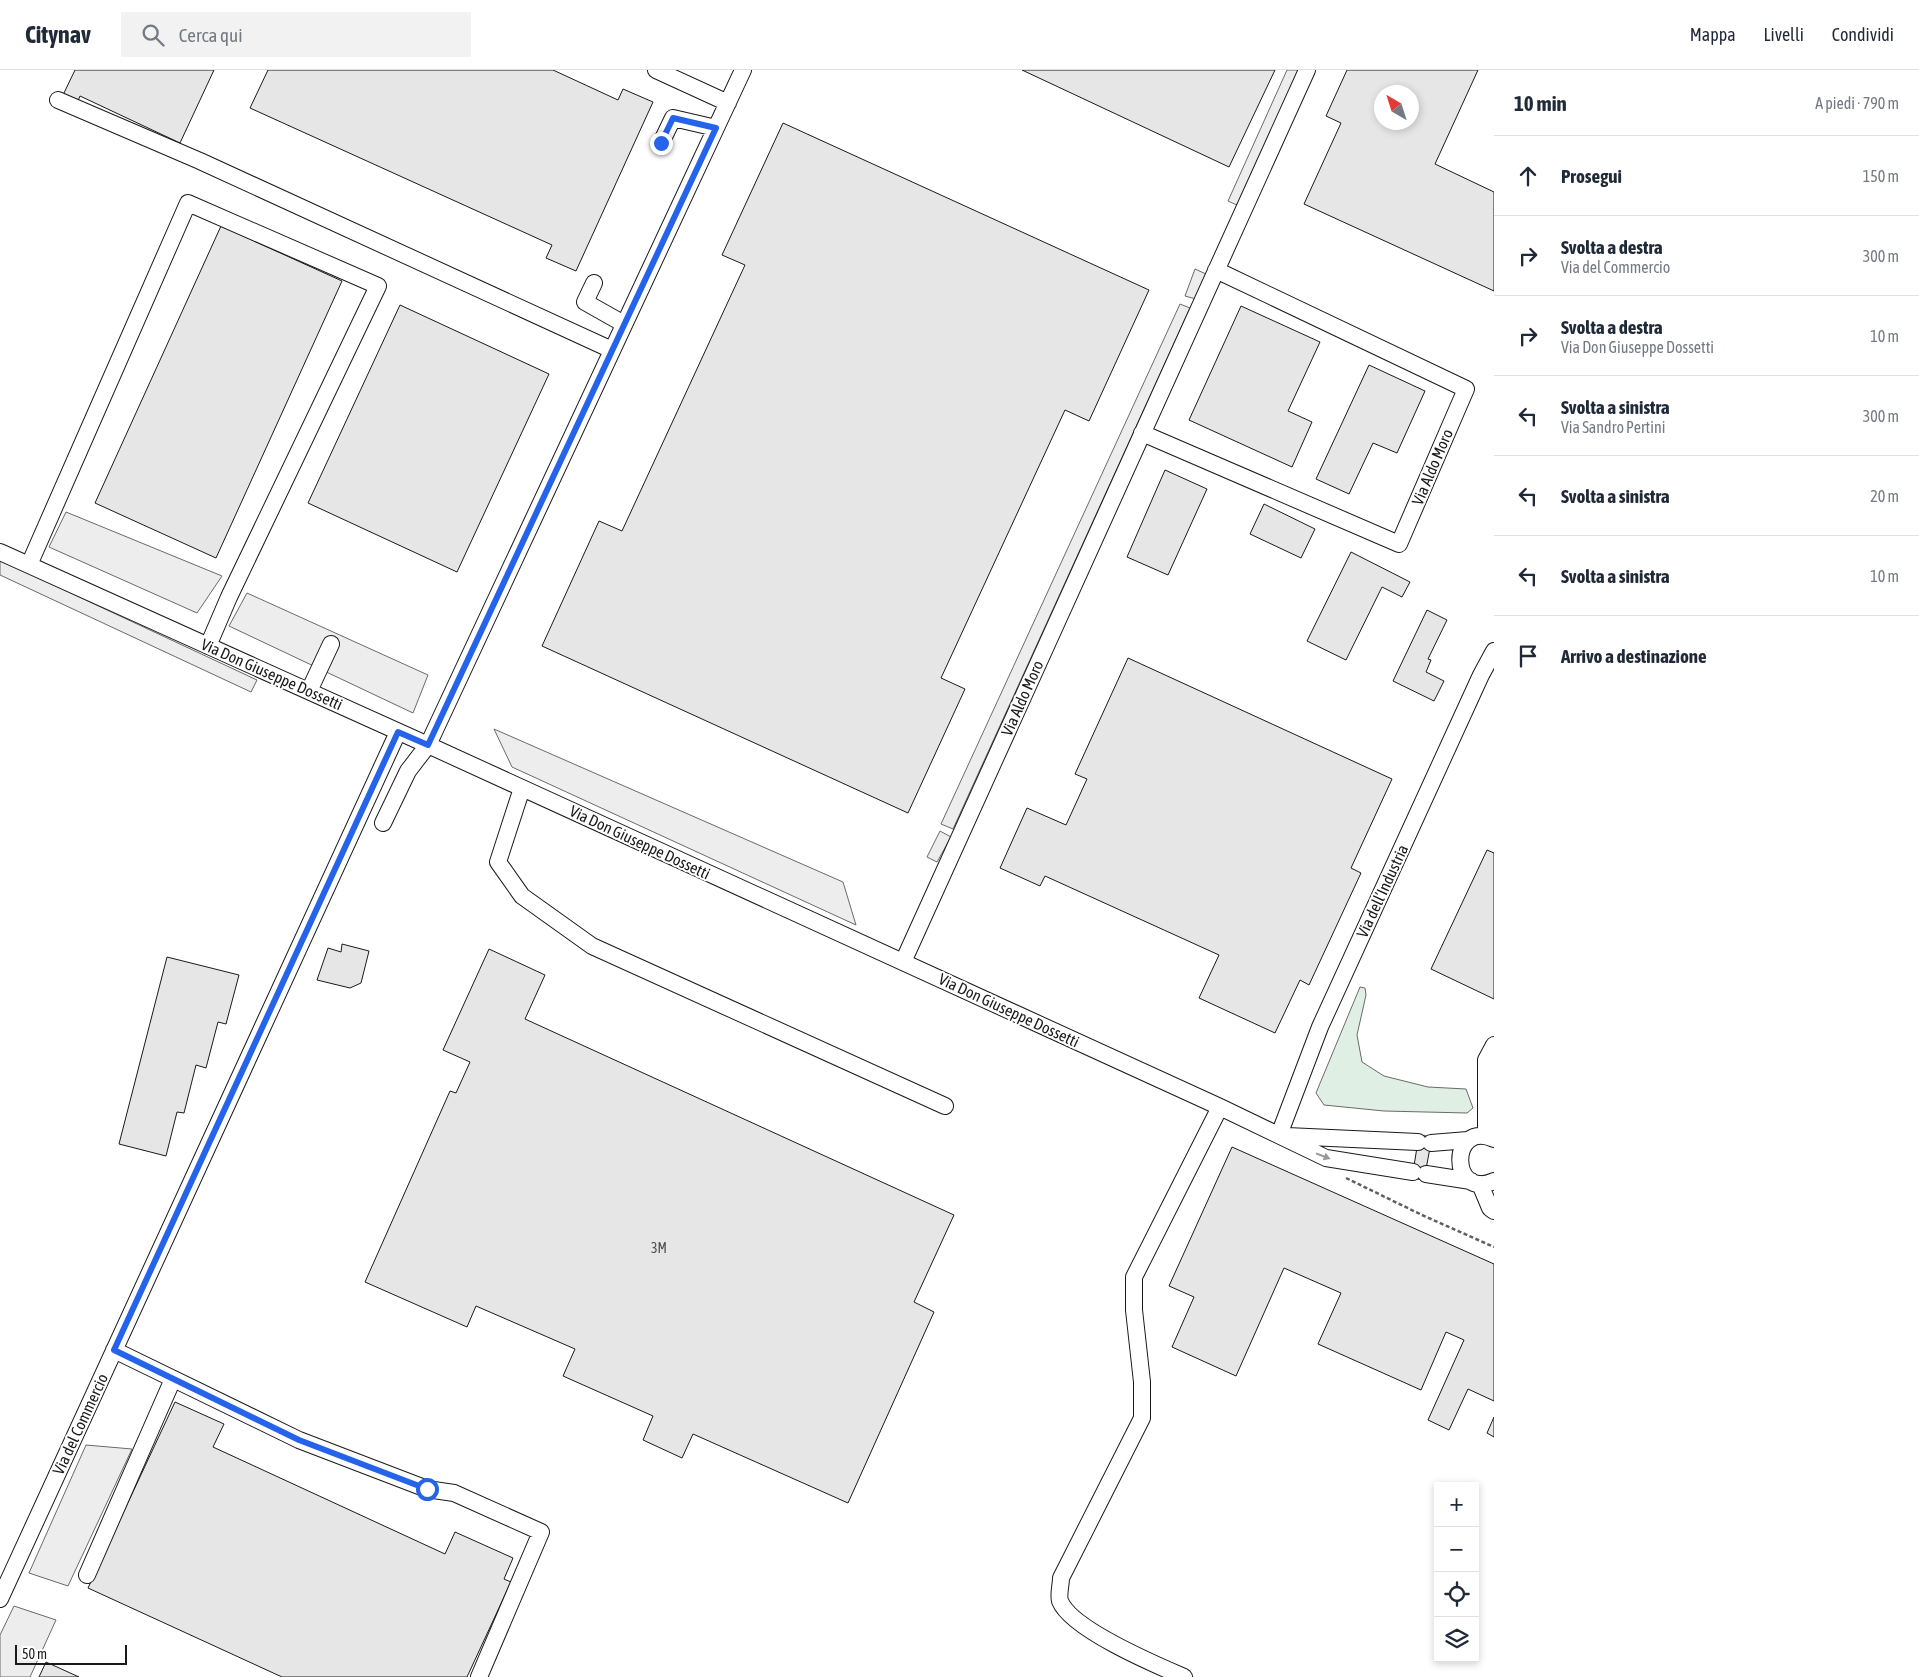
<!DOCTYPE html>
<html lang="it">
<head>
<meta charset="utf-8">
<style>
	body { margin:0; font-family:"Asap Condensed",sans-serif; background:#f2f2f3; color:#1f2937 }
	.controls { position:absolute; right:15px; bottom:15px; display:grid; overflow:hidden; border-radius:0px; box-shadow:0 2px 8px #0003 }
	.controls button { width:45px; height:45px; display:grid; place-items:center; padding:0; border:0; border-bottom:1px solid #e0e1e3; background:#fff; color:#1f2937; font:25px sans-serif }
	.compass { position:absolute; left:1374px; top:15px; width:45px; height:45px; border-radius:50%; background:#fff; box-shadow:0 2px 8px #0003; rotate:321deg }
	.scale { position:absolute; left:15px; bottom:12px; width:112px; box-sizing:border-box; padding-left:5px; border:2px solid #1a1a1a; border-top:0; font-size:14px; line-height:18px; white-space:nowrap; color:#1a1a1a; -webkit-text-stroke:4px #fff; paint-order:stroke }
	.stop { position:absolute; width:15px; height:15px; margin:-11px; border:4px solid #2563eb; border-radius:50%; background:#fff }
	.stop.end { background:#2563eb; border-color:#fff; box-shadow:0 1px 5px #0008 }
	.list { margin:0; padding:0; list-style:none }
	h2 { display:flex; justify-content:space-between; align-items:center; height:65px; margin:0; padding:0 20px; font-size:21px }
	h2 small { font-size:16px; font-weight:400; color:#747a83 }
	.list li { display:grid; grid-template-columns:32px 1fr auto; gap:15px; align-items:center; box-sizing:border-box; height:80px; padding:0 20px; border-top:1px solid #e0e1e3 }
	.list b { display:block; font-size:19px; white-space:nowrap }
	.list p { margin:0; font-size:16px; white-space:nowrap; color:#747a83 }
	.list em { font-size:16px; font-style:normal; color:#747a83 }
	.icon { flex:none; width:28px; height:28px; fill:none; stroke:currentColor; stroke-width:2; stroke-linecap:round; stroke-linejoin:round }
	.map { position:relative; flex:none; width:1494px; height:1607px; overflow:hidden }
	header { display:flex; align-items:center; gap:30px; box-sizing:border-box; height:70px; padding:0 25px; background:#fff; border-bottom:1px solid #e0e1e3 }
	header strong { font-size:24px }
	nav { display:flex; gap:28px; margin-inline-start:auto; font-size:18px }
	.search { width:350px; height:45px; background:#f2f2f3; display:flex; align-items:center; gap:12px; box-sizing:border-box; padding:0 18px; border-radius:0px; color:#747a83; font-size:19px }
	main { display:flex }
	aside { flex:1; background:#fff }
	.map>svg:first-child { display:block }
	.green { fill:#e0efe3; stroke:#6a6a6a }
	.parking { fill:#ededed; stroke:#6a6a6a }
	.building { fill:#e6e6e6; stroke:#1a1a1a; fill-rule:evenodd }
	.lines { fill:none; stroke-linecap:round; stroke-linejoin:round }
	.minor-casing { stroke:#1a1a1a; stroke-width:18 }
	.path { stroke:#5f5f5f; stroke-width:2.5; stroke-dasharray:4 2.5; stroke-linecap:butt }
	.minor { stroke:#fff; stroke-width:16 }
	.oneway { fill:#989898 }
	.route { stroke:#2563eb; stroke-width:6 }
	.labels { text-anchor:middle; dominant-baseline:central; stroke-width:4; stroke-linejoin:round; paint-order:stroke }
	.number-label { font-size:14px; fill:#4d4d4d }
	.street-label { font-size:16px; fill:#1a1a1a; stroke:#fff }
</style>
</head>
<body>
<header>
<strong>Citynav</strong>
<div class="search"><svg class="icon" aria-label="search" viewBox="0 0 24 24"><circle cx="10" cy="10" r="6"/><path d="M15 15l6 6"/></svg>Cerca qui</div>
<nav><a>Mappa</a><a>Livelli</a><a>Condividi</a></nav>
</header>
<main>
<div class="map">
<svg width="1494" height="1607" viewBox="0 0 1494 1607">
	<rect width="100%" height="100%" fill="#fff"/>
	<path class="green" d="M1360,917l5,1 1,7 -9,40 5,27 22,14 44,11 38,2 7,19 -6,5 -83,-2 -60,-6 -8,-12z"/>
	<path class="parking" d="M1287,0h13l-61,136 -11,-5z
		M1195,199l11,5 -10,25 -11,-3z
		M1180,234l10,4 -237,521 -12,-5z
		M66,442l156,64 -25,37 -148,-66z
		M0,490l257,120 -6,12 -251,-117z
		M247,523l181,82 -15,38 -184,-87z
		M494,659l349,153 13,43 -344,-158z
		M940,761l11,6 -14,25 -10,-5z
		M86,1375l46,4 -64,137 -39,-13z
		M14,1536l42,14 -26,57h-30v-42z"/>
	<path class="building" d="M75,0h139l-34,73 -100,-47 -2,5 -15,-6z
		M268,0h285l65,30 5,-11 30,13 -77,169 -30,-13 6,-13 -302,-137z
		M1022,0h253l-46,97z
		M1347,0h131l-43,94 59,28v99l-190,-87 37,-81 -15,-7zM1382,22h30v30h-30z
		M783,53l366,167 -60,131 -24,-11 -124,268 24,11 -57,124 -366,-167 57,-125 23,10 123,-266 -23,-10z
		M221,156l121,55 -126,277 -121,-55z
		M400,235l149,69 -92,198 -149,-69z
		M1241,236l79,36 -32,69 24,11 -20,45 -103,-47z
		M1369,295l56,26 -28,62 -24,-10 -24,51 -33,-15z
		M1165,400l42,19 -39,86 -41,-18z
		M1264,434l51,25 -14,29 -51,-24z
		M1351,482l59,30 -8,15 -20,-10 -36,73 -39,-19z
		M1427,540l20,10 -19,39 3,1 -5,12 18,9 -10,20 -41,-20z
		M1128,588l264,121 -41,89 10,5 -52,112 -9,-5 -25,53 -76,-35 20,-43 -174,-79 -5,10 -40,-18 27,-60 39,17 21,-46 -12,-5z
		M1487,780l7,3v146l-63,-30z
		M342,874l27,7 -8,32 -11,5 -33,-8 11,-32 13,4z
		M489,879l56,26 -20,44 429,196 -40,87 20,10 -86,191 -155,-69 -11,24 -39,-18 10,-24 -90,-40 12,-27 -99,-43 -9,21 -102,-45 85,-191 6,2 14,-31 -27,-12z
		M167,887l72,18 -13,49 -8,-2 -12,46 -10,-3 -12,48 -7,-1 -11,44 -47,-12z
		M1419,1065l13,2 -8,43 -12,-2z
		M1232,1077l262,117v137l-26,-12 -19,41 -21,-10 36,-80 -18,-8 -25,58 -103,-46 23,-51 -57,-25 -48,108 -64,-29 22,-50 -25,-11z
		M175,1332l49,22 -11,23 232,107 10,-22 58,26 -9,21 7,3 -44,95h-185l-194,-89z
		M1494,1347v20l-7,-4z
		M46,1592l33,15h-40z"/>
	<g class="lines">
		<defs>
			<path id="minor" d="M656,0l72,33
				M58,30l142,61 412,189
				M661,73l12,-25 43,10
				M594,213l-9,19 39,22
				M1142,363l257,111 67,-155 -250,-119
				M0,482l428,193 792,362 106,51 87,14
				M29,495l159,-362 190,83 -149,311 -21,49
				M309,621l22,-47
				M522,718l-24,74 24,34 70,50 353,160
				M383,753l25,-52 20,-26 315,-675
				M903,892l404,-892
				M1279,1065l41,-108 161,-352 13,-24
				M1287,1066l131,6
				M1486,1066v-76l8,-15
				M1494,1069c-45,-20 -45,62 0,42
				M1431,1073l37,-3
				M1426,1104l45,7
				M1480,1114l10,24 4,3
				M114,1280l185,90 128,49 27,4 87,39 -62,145
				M87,1505l86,-196
				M0,1529l398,-867
				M1184,1607c-28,-12 -113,-48 -124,-76 -2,-6 1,-16 1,-23l81,-160v-36l-8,-72v-33l86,-170"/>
		</defs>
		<use href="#minor" class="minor-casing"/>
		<path class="path" d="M1346,1108l76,37 72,32"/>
		<use href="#minor" class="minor"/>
	</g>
	<defs><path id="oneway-solid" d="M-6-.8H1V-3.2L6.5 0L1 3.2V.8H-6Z" transform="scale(1.25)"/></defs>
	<use class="oneway" href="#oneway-solid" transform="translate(1323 1086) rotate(21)"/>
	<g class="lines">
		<path class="route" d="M427,1419l-128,-49 -185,-90 284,-618 30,13 288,-617 -43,-10 -12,25"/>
	</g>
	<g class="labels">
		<g class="number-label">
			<text x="659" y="1178">3M</text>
		</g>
		<g class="street-label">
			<text transform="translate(1432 397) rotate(-67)">Via Aldo Moro</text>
			<text transform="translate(272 604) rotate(24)">Via Don Giuseppe Dossetti</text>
			<text transform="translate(1022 628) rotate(-66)">Via Aldo Moro</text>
			<text transform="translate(640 772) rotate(25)">Via Don Giuseppe Dossetti</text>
			<text transform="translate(1382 821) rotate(-65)">Via dell’Industria</text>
			<text transform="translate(1009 940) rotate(25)">Via Don Giuseppe Dossetti</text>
			<text transform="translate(80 1354) rotate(-65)">Via del Commercio</text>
		</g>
	</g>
</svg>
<div class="controls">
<button>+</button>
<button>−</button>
<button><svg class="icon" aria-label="locate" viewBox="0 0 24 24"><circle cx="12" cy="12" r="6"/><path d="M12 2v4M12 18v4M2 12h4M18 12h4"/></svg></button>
<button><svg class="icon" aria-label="layers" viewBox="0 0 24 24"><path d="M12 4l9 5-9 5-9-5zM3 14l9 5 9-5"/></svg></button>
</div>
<svg class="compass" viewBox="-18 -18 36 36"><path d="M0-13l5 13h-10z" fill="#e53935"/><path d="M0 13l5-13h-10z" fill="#747a83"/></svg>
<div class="scale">50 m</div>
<div class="stop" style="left:427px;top:1419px"></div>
<div class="stop end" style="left:661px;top:73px"></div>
</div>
<aside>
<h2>10 min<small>A piedi · 790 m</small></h2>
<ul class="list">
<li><svg class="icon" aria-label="ahead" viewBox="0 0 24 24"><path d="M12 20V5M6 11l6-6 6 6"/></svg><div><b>Prosegui</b></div><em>150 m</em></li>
<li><svg class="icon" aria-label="right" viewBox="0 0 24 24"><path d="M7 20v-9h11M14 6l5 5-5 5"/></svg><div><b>Svolta a destra</b><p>Via del Commercio</p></div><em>300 m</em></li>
<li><svg class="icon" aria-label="right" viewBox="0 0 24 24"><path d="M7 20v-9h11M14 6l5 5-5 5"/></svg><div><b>Svolta a destra</b><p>Via Don Giuseppe Dossetti</p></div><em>10 m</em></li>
<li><svg class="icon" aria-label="left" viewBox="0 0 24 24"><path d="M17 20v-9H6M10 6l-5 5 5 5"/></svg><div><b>Svolta a sinistra</b><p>Via Sandro Pertini</p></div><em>300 m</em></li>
<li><svg class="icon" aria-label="left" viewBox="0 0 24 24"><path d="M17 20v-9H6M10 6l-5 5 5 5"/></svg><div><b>Svolta a sinistra</b></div><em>20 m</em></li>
<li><svg class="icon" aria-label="left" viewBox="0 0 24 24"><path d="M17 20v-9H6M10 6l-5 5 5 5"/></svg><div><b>Svolta a sinistra</b></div><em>10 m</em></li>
<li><svg class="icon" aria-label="arrive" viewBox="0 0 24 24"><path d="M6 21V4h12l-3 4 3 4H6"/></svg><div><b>Arrivo a destinazione</b></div></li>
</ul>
</aside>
</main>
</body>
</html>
